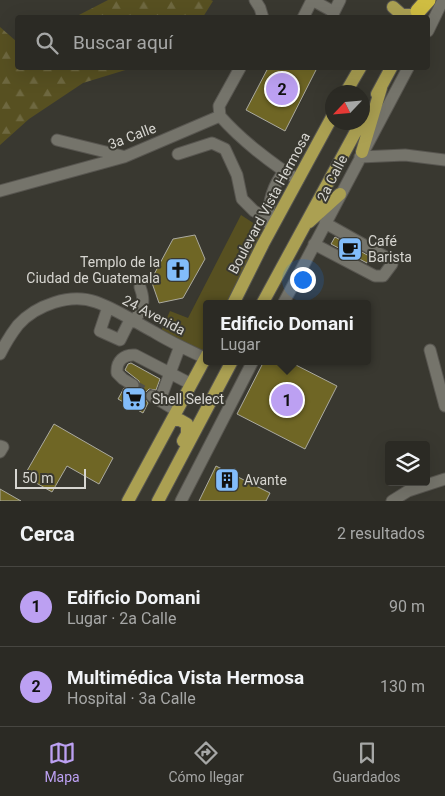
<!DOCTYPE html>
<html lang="es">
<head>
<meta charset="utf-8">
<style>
	body { margin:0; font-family:Roboto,sans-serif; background:#33322c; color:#f1f3f6 }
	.controls { position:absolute; right:15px; bottom:15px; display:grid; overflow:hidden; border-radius:5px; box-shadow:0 5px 20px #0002 }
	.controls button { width:45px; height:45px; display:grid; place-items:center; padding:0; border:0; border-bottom:1px solid #474641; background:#2b2a24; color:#f1f3f6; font:25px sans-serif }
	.compass { position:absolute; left:325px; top:85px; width:45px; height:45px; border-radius:50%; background:#2b2a24; box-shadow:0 5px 20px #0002; rotate:244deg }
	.scale { position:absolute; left:15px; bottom:12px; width:71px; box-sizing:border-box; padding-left:5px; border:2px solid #d7d6d1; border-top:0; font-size:14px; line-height:18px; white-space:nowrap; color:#d7d6d1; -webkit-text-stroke:4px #393830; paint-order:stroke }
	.you { position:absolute; left:302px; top:279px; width:18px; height:18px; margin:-12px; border:4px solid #fff; border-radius:50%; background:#1a73e8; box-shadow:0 0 0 8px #1a73e833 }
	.badge { display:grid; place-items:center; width:32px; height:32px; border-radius:50%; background:#bca0f2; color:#111; font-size:16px; font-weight:700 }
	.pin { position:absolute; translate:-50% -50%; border:2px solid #fff; box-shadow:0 1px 5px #0006 }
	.popup { position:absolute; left:203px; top:300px; width:168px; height:65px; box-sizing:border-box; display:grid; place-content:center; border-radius:5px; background:#2b2a24; filter:drop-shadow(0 1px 4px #0005); font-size:16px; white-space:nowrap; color:#a6a7a6 }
	.popup b { font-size:19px; color:#f1f3f6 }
	.popup::after { content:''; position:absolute; left:50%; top:100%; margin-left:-10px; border:10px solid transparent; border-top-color:#2b2a24 }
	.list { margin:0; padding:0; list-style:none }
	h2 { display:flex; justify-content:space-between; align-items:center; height:65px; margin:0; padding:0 20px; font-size:21px }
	h2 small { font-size:16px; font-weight:400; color:#a6a7a6 }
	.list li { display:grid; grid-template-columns:32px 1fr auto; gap:15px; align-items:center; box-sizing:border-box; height:80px; padding:0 20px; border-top:1px solid #474641 }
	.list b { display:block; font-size:19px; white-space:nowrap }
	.list p { margin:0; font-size:16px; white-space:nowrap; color:#a6a7a6 }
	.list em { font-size:16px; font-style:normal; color:#a6a7a6 }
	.icon { flex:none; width:28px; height:28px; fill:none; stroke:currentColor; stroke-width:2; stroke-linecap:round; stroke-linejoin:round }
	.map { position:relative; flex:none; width:445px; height:501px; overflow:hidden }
	.search { position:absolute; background:#2b2a24; box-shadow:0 5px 20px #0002; left:15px; right:15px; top:15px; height:55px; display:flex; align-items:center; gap:12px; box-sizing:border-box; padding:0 18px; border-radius:5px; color:#a6a7a6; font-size:19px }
	.sheet { height:225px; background:#2b2a24 }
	nav { display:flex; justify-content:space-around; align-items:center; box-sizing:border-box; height:70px; border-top:1px solid #474641; background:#2b2a24; font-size:14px; color:#a6a7a6 }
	nav a { display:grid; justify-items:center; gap:2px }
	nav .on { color:#bca0f2 }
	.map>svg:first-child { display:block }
	.green { fill:#575021 }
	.forest { fill:url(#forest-firs) }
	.building { fill:#6f6625; stroke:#abaaa0 }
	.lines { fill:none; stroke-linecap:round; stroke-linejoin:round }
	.minor-tunnel { stroke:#515048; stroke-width:11; stroke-dasharray:11 5.5; stroke-linecap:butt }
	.minor-casing { stroke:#585650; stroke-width:13 }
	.major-casing { stroke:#585650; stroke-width:14 }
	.highway-casing { stroke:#585650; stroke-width:17 }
	.minor { stroke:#75746b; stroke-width:11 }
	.major { stroke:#aba052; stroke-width:12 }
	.highway { stroke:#cfbd42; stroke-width:15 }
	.labels { text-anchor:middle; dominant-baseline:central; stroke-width:4; stroke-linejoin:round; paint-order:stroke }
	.street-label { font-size:14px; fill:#d7d6d1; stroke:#393830 }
	.poi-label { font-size:14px; fill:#d7d6d1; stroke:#393830; text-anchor:start }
</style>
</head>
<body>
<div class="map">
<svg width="445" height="501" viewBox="0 0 445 501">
	<defs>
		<pattern id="forest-firs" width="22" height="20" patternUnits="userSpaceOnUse" patternTransform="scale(1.25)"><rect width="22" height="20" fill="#575021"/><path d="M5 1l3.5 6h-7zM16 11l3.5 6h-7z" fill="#6e6840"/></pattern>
	</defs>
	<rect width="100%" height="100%" fill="#393830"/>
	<path class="green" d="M241,215l28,18 -36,71h-26v51l-48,-20 11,-24 18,7z"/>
	<path class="forest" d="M108,0h103l2,1 -10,16h-128z
		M0,27l17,15 1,26h114l-49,15 -54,36 -29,26z"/>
	<path class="building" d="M268,68h49l-32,63 -39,-21z
		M195,235l10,24 -22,39 -24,5 -8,-23 22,-41z
		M335,237l34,19 -2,7 -36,-19z
		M264,361h24l49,25 -32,63 -68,-35z
		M131,363l29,16 -4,11 -7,-1 -4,4v6l3,4 -5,10 -25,-14 6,-11 9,4 7,-4 -1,-7 -14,-11 3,-6z
		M54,424l59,34 -14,26 -32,-18 -15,26 -28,-16z
		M216,466l54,27 -4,8h-67z
		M0,489l21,12h-21z"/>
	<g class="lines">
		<path class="minor-tunnel" d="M133,385l19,11"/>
		<defs>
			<path id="minor" d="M255,0l5,8 3,10
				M312,0l22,12 -2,6
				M334,12l6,-12
				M303,18l9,-18
				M428,31l15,-31
				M220,116c20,23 52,48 78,64
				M220,116l-1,-10 21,-38
				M57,140l65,16
				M178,154l34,-11 13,6 12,26 5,24 12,12 14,7
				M360,157l45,-2 40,5
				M0,191l124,-34 96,-41
				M268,223c0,-19 4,-37 16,-51
				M314,244l61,32h8l9,-12 -1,-4 -66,-37
				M283,304l125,-236
				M108,307l-8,24 20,9 10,-20
				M134,322c8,-14 12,-19 6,-35
				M430,350l15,56
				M0,354c5,-10 11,-20 18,-29 18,-20 52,-32 78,-23 20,7 39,20 58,30 16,10 34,18 51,26
				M133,385l-10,-6 -6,-6c-1,-12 7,-19 18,-18l56,29
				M152,396l25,15
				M160,400l20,-54
				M0,446l3,1 -3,5
				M181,501l72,-140
				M392,501l16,-10 37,-12"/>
			<path id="major" d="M393,7l9,8h15
				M346,92l14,-24
				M377,94l14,-26
				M362,152l19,-64
				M309,222l31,-28
				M233,304l30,-60 69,-127
				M262,304l99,-182
				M172,420h8l7,4v10l-4,7
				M128,501l79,-146
				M158,501l74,-140"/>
			<path id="highway" d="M418,11l10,-11"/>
		</defs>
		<use href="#minor" class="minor-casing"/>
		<use href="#major" class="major-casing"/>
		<use href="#highway" class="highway-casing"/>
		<use href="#minor" class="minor"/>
		<use href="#major" class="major"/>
		<use href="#highway" class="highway"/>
	</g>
	<defs>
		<symbol id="cafe-square" viewBox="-11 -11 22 22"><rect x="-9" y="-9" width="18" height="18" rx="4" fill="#82bcfa" stroke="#393830"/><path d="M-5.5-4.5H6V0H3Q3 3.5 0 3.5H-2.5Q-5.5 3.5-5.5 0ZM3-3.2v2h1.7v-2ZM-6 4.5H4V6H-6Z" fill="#111"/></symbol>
		<symbol id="church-square" viewBox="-11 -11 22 22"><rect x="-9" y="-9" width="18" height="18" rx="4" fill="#82bcfa" stroke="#393830"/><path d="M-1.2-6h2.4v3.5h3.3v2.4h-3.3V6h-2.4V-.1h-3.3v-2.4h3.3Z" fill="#111"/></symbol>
		<symbol id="supermarket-square" viewBox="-11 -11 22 22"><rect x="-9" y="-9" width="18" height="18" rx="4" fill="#82bcfa" stroke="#393830"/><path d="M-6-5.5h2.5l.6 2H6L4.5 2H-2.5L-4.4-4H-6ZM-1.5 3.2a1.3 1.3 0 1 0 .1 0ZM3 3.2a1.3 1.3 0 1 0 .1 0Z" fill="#111"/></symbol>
		<symbol id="building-square" viewBox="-11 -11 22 22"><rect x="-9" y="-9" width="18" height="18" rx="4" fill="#82bcfa" stroke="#393830"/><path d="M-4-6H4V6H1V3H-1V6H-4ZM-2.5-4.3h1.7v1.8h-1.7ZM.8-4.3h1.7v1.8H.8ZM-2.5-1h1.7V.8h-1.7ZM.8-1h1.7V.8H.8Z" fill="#111"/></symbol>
	</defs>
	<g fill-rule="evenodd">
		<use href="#cafe-square" x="336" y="235" width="28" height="28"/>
		<use href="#church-square" x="164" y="256" width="28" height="28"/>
		<use href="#supermarket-square" x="120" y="385" width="28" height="28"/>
		<use href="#building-square" x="213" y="466" width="28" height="28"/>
	</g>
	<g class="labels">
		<g class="street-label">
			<text transform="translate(132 136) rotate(-21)">3a Calle</text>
			<text transform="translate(332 178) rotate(-63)">2a Calle</text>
			<text transform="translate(269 203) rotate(-62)">Boulevard Vista Hermosa</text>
			<text transform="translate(154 315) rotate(28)">24 Avenida</text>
		</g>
		<g class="poi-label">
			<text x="368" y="241">Café<tspan x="368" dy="16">Barista</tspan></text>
			<text x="160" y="262" text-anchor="end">Templo de la<tspan x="160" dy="16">Ciudad de Guatemala</tspan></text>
			<text x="152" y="399">Shell Select</text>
			<text x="244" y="480">Avante</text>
		</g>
	</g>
</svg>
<div class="controls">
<button><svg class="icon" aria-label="layers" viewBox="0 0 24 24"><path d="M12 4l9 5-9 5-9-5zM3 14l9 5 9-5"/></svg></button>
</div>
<svg class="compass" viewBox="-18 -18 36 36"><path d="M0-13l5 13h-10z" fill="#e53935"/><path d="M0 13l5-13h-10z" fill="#a6a7a6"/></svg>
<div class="scale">50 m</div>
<div class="you"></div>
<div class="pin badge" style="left:287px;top:400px">1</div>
<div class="popup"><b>Edificio Domani</b>Lugar</div>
<div class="pin badge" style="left:282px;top:89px">2</div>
<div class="search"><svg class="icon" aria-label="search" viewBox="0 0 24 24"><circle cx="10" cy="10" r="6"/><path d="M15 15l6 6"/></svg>Buscar aquí</div>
</div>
<section class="sheet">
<h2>Cerca<small>2 resultados</small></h2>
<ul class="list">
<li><span class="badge">1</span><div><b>Edificio Domani</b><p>Lugar · 2a Calle</p></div><em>90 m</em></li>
<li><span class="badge">2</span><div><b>Multimédica Vista Hermosa</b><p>Hospital · 3a Calle</p></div><em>130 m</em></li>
</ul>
</section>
<nav>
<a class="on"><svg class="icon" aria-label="map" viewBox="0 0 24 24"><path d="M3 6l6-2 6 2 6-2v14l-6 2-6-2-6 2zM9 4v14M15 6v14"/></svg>Mapa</a>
<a><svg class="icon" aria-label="directions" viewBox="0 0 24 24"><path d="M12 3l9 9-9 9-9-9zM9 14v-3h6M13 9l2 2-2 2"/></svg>Cómo llegar</a>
<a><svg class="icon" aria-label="saved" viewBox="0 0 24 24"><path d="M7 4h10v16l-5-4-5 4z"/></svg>Guardados</a>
</nav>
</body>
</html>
